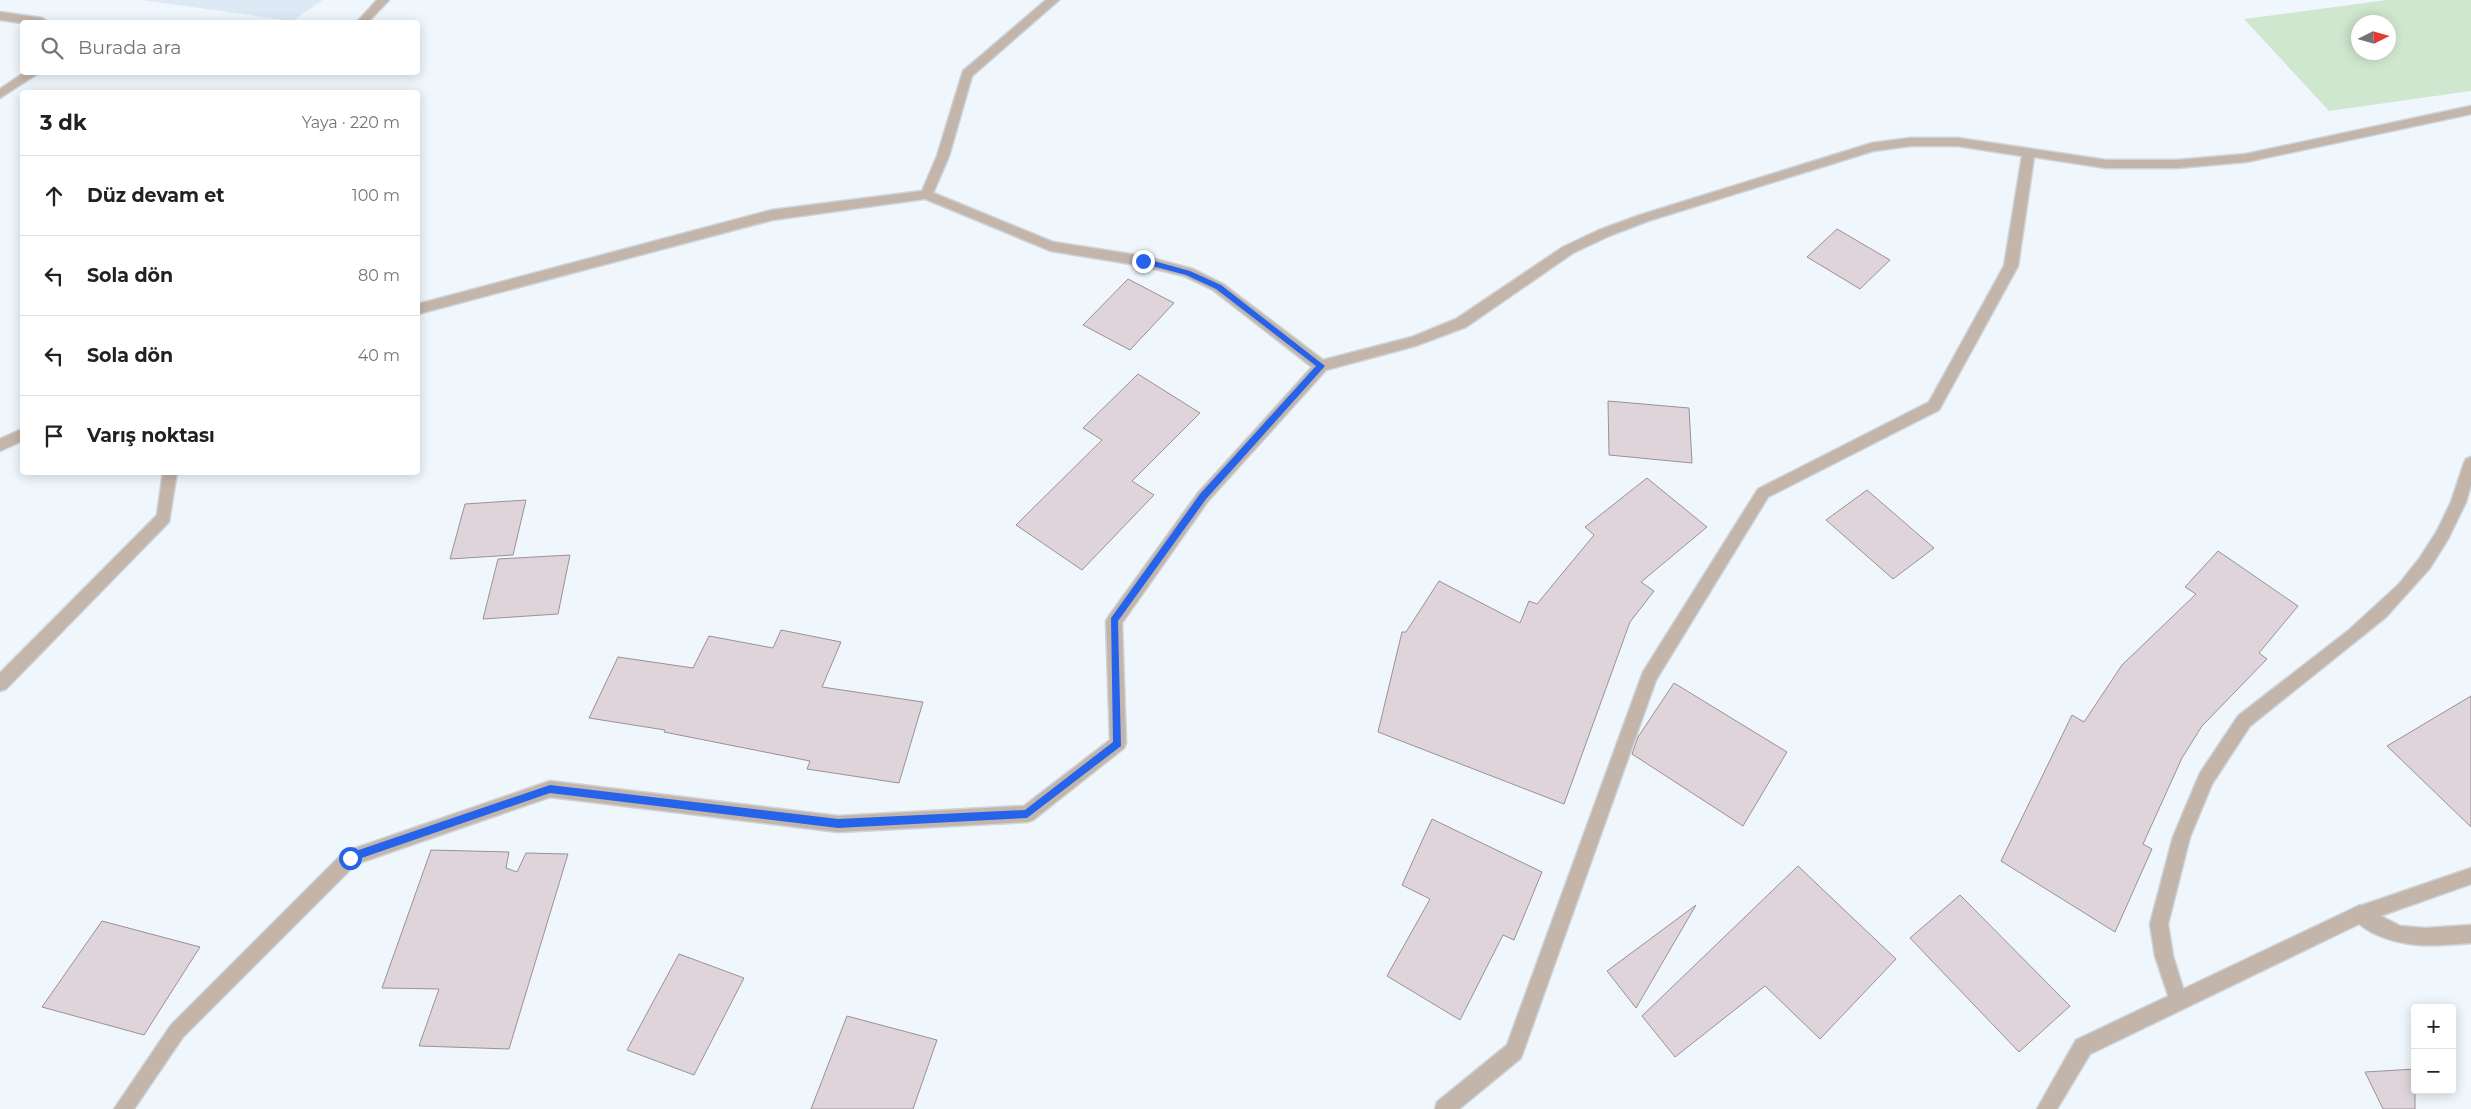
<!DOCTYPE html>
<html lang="tr">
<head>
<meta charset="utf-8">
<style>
	body { margin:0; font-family:Montserrat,sans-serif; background:#f6f6f6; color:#202124 }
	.controls { position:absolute; right:15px; bottom:15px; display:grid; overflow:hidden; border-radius:5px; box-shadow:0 2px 12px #0003 }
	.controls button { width:45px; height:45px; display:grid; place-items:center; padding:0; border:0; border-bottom:1px solid #e0e0e0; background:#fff; color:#202124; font:25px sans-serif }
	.compass { position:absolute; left:2351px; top:15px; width:45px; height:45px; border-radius:50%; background:#fff; box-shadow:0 2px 12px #0003; rotate:85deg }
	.stop { position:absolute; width:15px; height:15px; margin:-11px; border:4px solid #2563eb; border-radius:50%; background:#fff }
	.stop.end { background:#2563eb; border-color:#fff; box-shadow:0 1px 5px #0008 }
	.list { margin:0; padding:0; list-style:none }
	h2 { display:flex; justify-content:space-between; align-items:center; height:65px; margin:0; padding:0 20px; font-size:21px }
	h2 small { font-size:16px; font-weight:400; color:#757577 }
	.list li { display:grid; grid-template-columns:32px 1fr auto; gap:15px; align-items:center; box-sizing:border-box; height:80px; padding:0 20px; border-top:1px solid #e0e0e0 }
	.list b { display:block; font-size:19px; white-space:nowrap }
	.list em { font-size:16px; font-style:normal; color:#757577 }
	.icon { flex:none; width:28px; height:28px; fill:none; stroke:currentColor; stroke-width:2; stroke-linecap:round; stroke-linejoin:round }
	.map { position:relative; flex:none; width:2471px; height:1109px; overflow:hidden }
	.search { position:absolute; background:#fff; box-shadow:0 2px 12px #0003; left:20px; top:20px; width:400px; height:55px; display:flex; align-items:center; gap:12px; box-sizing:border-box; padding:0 18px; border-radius:5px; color:#757577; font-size:19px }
	.panel { position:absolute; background:#fff; box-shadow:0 2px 12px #0003; left:20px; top:90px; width:400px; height:385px; border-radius:5px }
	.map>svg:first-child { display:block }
	.built { fill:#ddeaf6 }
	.green { fill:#d0e7cf; fill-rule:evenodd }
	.building { fill:#ded4da; stroke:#9a9196 }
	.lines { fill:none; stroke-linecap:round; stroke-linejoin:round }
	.service-casing { stroke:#cdd4da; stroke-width:3 }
	.minor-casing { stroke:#cdd4da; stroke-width:3 }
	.tertiary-casing { stroke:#cdd4da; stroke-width:3 }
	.service { fill:#c4b5aa; fill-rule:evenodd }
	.minor { fill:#c4b5aa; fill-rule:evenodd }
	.tertiary { fill:#c4b5aa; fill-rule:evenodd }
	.route { fill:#2563eb }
</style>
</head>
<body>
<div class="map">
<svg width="2471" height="1109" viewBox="0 0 2471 1109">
	<rect width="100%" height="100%" fill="#eff7fd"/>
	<path class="built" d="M142,0h181l-31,21z"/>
	<path class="green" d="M2387,0h84v91l-142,20 -85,-92zM2358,22h30v30h-30z"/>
	<path class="building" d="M1837,229l53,31 -30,29 -53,-32z
		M1128,279l46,24 -44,47 -47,-25z
		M1138,374l62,39 -68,68 22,14 -72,75 -66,-45 86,-85 -19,-12z
		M1608,401l81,7 3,55 -83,-8z
		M1647,478l60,49 -66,55 13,9 -24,31 -66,182 -186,-72 24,-100h4l33,-51 81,42 9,-22 8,3 57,-69 -9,-8z
		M1867,490l67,58 -41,31 -67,-59z
		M526,500l-13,55 -63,4 15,-55z
		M2218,551l80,55 -39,47 8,6 -65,67 -20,32 -39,86 9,5 -37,83 -114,-71 71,-146 12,7 38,-57 74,-71 -11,-7z
		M570,555l-12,59 -75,5 15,-60z
		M781,630l60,12 -19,45 101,15 -24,81 -92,-14 3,-8 -146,-29 1,-2 -76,-12 29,-61 75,11 16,-32 64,12z
		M1674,683l113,69 -44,74 -111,-72 6,-17z
		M2471,696v131l-84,-81z
		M1432,819l110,53 -28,68 -11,-5 -43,85 -73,-44 43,-77 -28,-14z
		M431,850l78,2 -3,16 11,4 9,-19 42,1 -59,195 -90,-3 20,-57 -57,-1z
		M1798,866l98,93 -76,80 -55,-53 -90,71 -33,-41z
		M1960,895l110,111 -51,46 -109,-114z
		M1696,905l-60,103 -29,-37z
		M102,921l98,26 -56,88 -102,-28z
		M679,954l65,24 -50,97 -67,-25z
		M847,1016l90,24 -24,69h-102z
		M2415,1069v40h-32l-18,-37z"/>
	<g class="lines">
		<defs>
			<path id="service" d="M2471,457v28l-5,17 -18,37 -18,29 -44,49 -136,109 -38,58 -22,53 -22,87 5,32 14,45 -3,6 -6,3 -6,-3 -17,-51 -5,-32 23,-87 27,-64 38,-57 111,-86 50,-46 20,-25 18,-28 14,-29 13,-39 2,-4z
				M2360,905l40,21 26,2 45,-3v18c-36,3 -67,6 -100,-11 -8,-5 -16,-10 -20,-18l3,-6z"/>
			<path id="minor" d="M377,0h12l-21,22h-11z
				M0,12l42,6 6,4 -26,1 -22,-3z
				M25,72h15l-40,26v-9z
				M2471,106v8l-225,48 -69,6h-71l-72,-11 -16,109 -79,144 -171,87 -112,183 -135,378 -62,51h-24l2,-7 70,-57 136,-373 115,-183 171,-87 75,-136 18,-110 -64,-10h-48l-37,5 -225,70 -39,15 -36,17 -107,74 -51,19 -89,24 -118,131 -86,122 4,120 -2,5 -91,72 -6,2 -189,10 -288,-35 -194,67 -173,173 -49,72h-20l57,-84 173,-173 6,-2 200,-69 288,35 186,-10 86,-66 -4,-119 3,-5 89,-123 114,-126 -99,-77 -29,-14 -41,-10 -92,-15 -128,-53 -2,-3 2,-3h8l122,50 90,14 50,13 30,15 100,76 89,-23 44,-18 107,-72 36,-17 41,-15 232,-72 38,-5h48l148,22h71l69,-6z
				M163,472h14l-8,50 -163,167 -6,2v-18l157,-158z
				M2471,868v16l-108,38 -273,132 -33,55h-20l39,-69 278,-132z"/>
			<path id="tertiary" d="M1046,0h13l-87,76 -23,80 -18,42 -159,22 -354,94v-10l354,-94 150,-19 15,-35 26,-85z
				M22,429v12l-22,10v-12z"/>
		</defs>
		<use href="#service" class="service-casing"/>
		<use href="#minor" class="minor-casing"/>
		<use href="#tertiary" class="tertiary-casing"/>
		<use href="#service" class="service"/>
		<use href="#minor" class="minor"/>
		<use href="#tertiary" class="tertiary"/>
	</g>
	<path class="route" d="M1143,258l47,13 31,14 104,81 -119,133 -88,122 3,125 -94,72 -189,10 -288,-35 -200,69 -3,-1 -2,-3 5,-5 200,-68 288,34 187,-9 88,-68 -2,-124 89,-124 116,-128 -100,-77 -30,-14 -45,-12v-4z"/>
</svg>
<div class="controls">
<button>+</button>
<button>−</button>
</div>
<svg class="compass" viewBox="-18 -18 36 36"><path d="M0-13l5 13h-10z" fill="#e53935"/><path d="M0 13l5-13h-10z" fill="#757577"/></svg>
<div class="stop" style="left:350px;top:858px"></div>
<div class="stop end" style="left:1143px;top:261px"></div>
<div class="search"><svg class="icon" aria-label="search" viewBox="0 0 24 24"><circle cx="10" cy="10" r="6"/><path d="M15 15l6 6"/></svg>Burada ara</div>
<section class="panel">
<h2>3 dk<small>Yaya · 220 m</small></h2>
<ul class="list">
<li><svg class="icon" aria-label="ahead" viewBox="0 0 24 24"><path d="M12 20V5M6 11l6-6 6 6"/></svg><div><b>Düz devam et</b></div><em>100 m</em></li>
<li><svg class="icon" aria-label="left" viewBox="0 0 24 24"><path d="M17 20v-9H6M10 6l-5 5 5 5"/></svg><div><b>Sola dön</b></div><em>80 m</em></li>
<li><svg class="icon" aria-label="left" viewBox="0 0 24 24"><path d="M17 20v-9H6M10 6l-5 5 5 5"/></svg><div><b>Sola dön</b></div><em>40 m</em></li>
<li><svg class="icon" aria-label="arrive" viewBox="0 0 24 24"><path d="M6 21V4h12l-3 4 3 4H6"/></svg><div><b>Varış noktası</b></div></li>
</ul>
</section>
</div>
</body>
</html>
